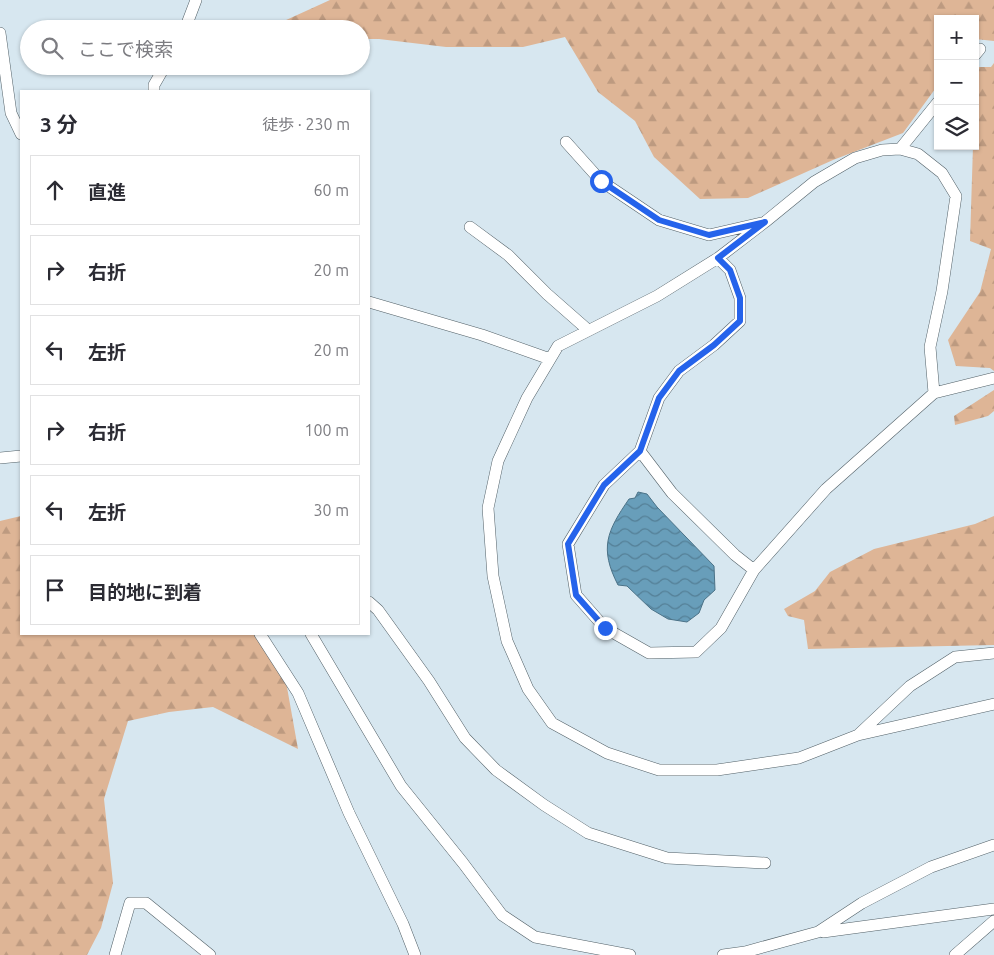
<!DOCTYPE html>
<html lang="ja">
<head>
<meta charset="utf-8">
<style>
	body { margin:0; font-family:Ubuntu,"Noto Sans JP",sans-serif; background:#f7f7f7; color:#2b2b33 }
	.controls { position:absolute; right:15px; top:15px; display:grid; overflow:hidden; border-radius:0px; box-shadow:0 1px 4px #0004 }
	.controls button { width:45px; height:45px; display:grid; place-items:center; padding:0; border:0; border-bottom:1px solid #e1e1e2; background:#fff; color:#2b2b33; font:25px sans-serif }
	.stop { position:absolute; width:15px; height:15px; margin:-11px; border:4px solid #2563eb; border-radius:50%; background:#fff }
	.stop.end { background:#2563eb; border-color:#fff; box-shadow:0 1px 5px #0008 }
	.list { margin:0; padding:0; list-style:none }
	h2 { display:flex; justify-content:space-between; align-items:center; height:65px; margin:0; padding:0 20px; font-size:21px }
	h2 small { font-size:16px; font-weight:400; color:#7c7c81 }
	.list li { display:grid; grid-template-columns:32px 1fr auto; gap:15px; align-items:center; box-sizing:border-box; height:70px; margin:0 10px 10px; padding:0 10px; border:1px solid #e1e1e2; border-radius:0px }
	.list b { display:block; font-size:19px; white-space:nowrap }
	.list em { font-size:16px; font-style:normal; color:#7c7c81 }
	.icon { flex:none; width:28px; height:28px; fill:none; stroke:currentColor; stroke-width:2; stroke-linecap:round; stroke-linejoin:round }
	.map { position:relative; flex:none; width:994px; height:955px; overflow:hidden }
	.search { position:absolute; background:#fff; box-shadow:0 1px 4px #0004; left:20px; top:20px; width:350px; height:55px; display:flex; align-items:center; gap:12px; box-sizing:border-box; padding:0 18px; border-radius:28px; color:#7c7c81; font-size:19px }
	.panel { position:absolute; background:#fff; box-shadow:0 1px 4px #0004; left:20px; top:90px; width:350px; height:545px; border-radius:0px }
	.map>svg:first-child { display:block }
	.forest { fill:url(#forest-firs) }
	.water { fill:url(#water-waves); stroke:#4b7287 }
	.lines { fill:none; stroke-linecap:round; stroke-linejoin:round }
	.lane-casing { stroke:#526067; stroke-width:12 }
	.lane { stroke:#fff; stroke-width:11 }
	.route { stroke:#2563eb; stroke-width:6 }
</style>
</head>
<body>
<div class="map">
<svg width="994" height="955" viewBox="0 0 994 955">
	<defs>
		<pattern id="forest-firs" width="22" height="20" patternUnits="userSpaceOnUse" patternTransform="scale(1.25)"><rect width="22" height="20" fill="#deb596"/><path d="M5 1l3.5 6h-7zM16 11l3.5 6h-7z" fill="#bd9a80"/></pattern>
		<pattern id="water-waves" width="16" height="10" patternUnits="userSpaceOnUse" patternTransform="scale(1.25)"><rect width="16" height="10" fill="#689eba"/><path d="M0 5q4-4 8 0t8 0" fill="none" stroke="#547f96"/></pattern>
	</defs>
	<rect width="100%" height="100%" fill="#d7e7f0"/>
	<path class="forest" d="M330,0h664v41l-19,-2v-20h-37v66l-35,48 -70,27 -85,38 -48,1 -46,-42 -19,-36 -37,-29 -33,-55 -42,10h-77l-67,-8h-18v-10h-81l-7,-3z
		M994,63v308l-4,-3 -34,-2 -8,-26 32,-48 11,-43 -21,-8 3,-95h2v-77l2,-2h14z
		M994,390v21l-6,5 -33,9 -1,-9z
		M21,516v118h233l31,42 13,73 -85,-42 -44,5 -41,9 -24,78 9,84 -12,45 -14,27h-87v-434z
		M994,516v129l-186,4 -4,-29 -16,-4 -4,-7 31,-18 15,-19 44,-23 101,-25z"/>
	<path class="water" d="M638,492l9,2 10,13 57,59 1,24 -11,10 -5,13 -12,9 -19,-3 -17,-10 -24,-23 -9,-1c-19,-37 -11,-54 11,-86l6,-1z"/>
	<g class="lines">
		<defs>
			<path id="lane" d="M185,29l11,-29
				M0,33l11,80 10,21
				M975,55l5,-6
				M154,91v-6l11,-19
				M566,142l35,39 58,39 50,15 52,-12
				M900,149l38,-47
				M470,227l38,28 39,39 41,36
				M718,258l12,12 10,28v23l-26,24 -35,26 -20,27 -19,53 -36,34 -36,59 8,51 29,33 44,25 47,-1 25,-24 33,-58 72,-81 108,-96 60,-15
				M369,302l113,33 68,24
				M934,393l-4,-46 12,-56 14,-95 -14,-23 -24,-19 -18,-5 -18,1 -27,8 -41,24 -49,40 -47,36 -61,38 -99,50 -31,52 -29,63 -10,47 5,68 14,65 21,48 24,34 55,30 52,17h58l82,-12 59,-23 136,-31
				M640,451l32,42 63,62 19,15
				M0,458l21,-2
				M369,602l9,8 51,71 36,57 31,32 48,35 44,28 79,25 98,5
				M260,634l38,59 51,120 54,111 12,31
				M311,634l90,152 62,77 39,52 33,22 95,18
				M859,734l51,-48 45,-29 39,-4
				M823,932l171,-23
				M115,955l15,-52h16l64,52
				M723,955l22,-3 73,-20 44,-29 69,-36 63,-22
				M955,955l39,-34"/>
		</defs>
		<use href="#lane" class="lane-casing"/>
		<use href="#lane" class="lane"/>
	</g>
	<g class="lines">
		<path class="route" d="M601,181l58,39 50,15 56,-13 -47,36 12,12 10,28v23l-26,24 -35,26 -20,27 -19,53 -36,34 -36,59 8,51 29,33"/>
	</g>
</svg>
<div class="controls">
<button>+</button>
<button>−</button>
<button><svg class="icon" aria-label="layers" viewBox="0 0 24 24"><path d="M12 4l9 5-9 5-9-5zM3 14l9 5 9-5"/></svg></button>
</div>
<div class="stop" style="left:601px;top:181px"></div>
<div class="stop end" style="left:605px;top:628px"></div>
<div class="search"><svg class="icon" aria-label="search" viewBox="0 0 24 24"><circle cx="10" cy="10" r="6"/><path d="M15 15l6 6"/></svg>ここで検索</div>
<section class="panel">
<h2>3 分<small>徒歩 · 230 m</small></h2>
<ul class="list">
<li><svg class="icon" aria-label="ahead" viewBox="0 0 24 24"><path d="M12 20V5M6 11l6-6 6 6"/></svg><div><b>直進</b></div><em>60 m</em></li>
<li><svg class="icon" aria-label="right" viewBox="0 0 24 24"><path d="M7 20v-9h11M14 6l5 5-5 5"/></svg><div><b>右折</b></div><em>20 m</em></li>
<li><svg class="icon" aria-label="left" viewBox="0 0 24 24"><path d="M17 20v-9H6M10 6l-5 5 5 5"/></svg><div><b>左折</b></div><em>20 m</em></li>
<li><svg class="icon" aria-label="right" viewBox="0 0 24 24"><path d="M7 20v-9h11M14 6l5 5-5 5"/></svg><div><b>右折</b></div><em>100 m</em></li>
<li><svg class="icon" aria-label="left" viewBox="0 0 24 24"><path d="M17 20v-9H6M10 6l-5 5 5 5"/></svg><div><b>左折</b></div><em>30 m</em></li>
<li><svg class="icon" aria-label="arrive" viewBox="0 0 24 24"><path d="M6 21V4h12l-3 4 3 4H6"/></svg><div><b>目的地に到着</b></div></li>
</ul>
</section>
</div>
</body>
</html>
